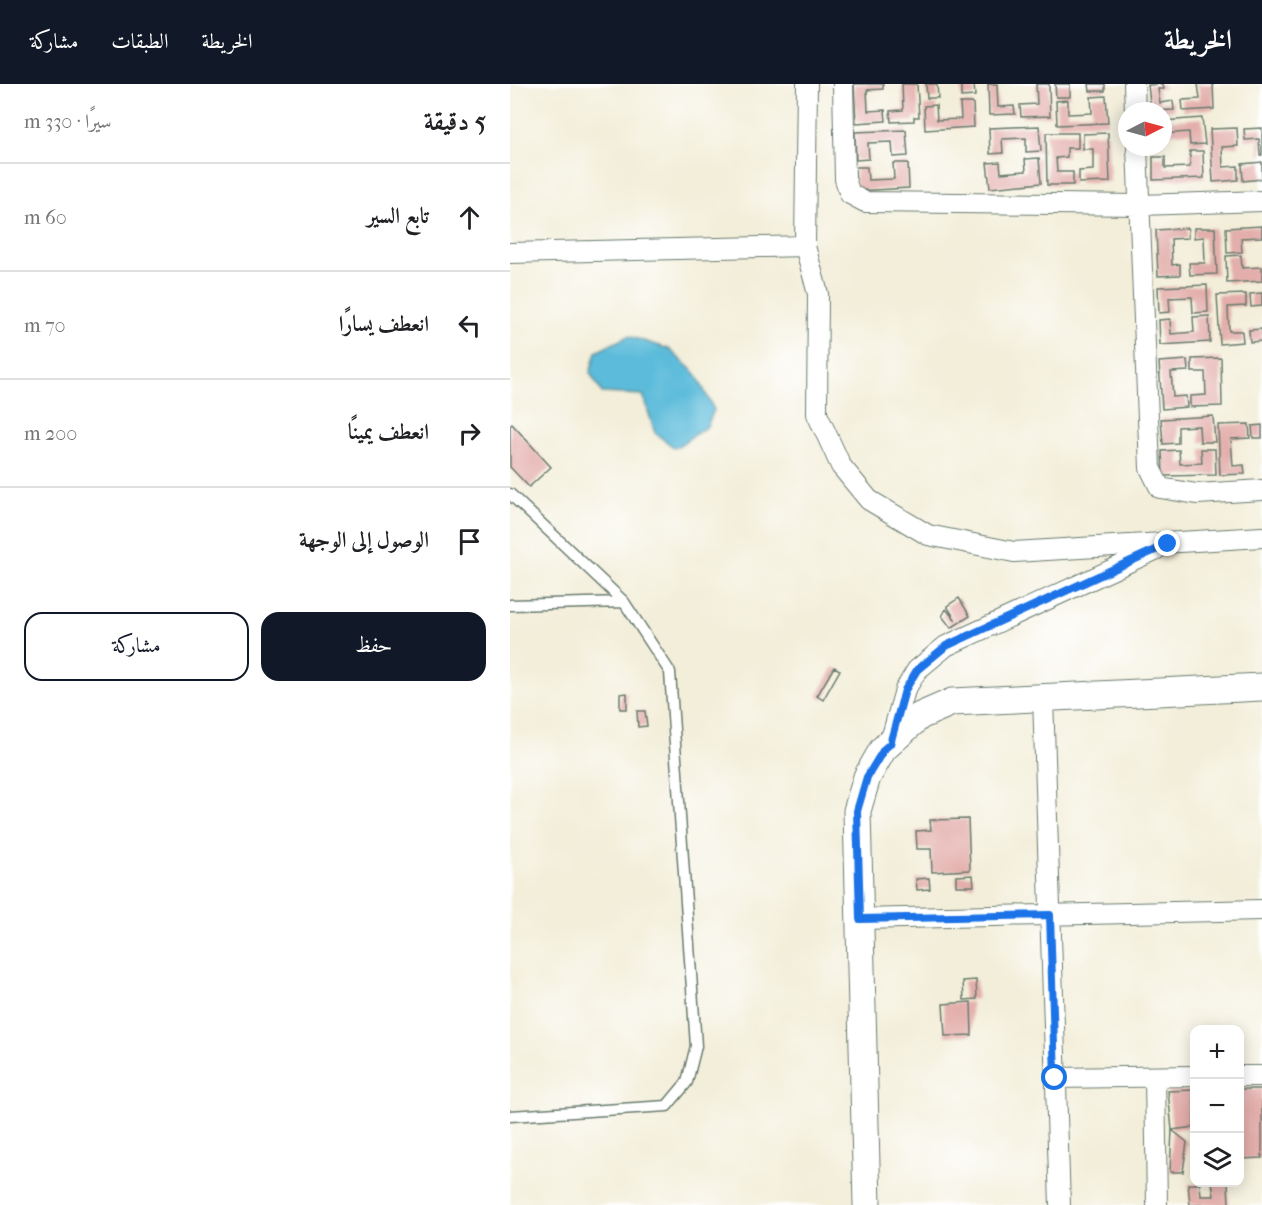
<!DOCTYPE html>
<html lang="ar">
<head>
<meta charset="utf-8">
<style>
	body { margin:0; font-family:"IM FELL French Canon",Amiri,serif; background:#f6f6f6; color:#202124; direction:rtl }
	.controls { position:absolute; right:18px; bottom:18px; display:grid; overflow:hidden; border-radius:12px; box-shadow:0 3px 15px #0003 }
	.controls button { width:54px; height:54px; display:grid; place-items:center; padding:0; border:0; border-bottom:2px solid #e0e0e0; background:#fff; color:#202124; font:30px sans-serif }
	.compass { position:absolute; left:608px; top:18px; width:54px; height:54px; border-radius:50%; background:#fff; box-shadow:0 3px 15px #0003; rotate:84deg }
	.stop { position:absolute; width:18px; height:18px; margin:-14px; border:4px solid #1a73e8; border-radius:50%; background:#fff }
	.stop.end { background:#1a73e8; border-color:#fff; box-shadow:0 2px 6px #0008 }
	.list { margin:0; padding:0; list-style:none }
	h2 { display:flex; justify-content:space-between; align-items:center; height:78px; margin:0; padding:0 24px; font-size:26px }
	h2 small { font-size:20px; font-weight:400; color:#757577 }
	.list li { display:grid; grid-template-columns:39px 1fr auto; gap:18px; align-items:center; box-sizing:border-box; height:108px; padding:0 24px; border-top:2px solid #e0e0e0 }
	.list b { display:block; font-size:22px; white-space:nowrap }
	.list em { font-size:20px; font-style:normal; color:#757577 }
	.actions { display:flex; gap:12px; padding:18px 24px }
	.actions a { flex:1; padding:14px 0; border:2px solid #111827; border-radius:18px; text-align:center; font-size:21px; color:#111827 }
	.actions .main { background:#111827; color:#fff }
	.icon { flex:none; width:33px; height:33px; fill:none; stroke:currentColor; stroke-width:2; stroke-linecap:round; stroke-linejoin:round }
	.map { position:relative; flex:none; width:752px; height:1121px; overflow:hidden; direction:ltr }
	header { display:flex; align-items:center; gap:36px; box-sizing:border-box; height:84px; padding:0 30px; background:#111827; color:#fff }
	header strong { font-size:28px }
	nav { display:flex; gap:33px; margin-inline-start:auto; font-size:21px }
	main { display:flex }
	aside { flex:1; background:#fff }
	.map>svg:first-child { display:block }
	.water { fill:#5cbbda; stroke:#3e7c87; stroke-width:1.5 }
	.building { fill:#e3aeab }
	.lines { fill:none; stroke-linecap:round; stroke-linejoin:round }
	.lane-casing { stroke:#697b6e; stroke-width:13 }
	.street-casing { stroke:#697b6e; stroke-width:22 }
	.secondary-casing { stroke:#697b6e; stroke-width:29 }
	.lane { stroke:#fff; stroke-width:10 }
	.street { stroke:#fff; stroke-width:20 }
	.secondary { stroke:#fff; stroke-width:27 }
	.route { stroke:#1a73e8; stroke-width:8 }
</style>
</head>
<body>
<header>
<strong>الخريطة</strong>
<nav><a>الخريطة</a><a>الطبقات</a><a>مشاركة</a></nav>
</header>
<main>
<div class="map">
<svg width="752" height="1121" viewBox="0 0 752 1121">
	<rect width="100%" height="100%" fill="#fff"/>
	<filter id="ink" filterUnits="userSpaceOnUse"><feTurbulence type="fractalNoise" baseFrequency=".0167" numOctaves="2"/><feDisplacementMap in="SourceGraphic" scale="12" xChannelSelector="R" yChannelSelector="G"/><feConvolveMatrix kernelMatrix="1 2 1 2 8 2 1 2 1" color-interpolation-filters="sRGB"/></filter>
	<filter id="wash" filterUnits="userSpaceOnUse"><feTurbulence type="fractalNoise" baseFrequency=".008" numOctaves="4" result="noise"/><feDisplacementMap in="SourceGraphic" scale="24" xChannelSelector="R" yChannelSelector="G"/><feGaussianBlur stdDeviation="1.35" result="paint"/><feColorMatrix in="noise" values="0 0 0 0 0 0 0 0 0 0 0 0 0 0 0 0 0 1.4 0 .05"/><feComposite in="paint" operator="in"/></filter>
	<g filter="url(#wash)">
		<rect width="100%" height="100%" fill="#f3eed9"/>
		<path class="water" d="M118,252l41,13 27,25 18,36 -7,16 -32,22 -20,-15 -12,-38 -41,-2 -12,-20 6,-21z"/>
		<g id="blocks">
			<path class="building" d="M344,0h29v5l-16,1 1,21 17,-1 1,11 -30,2z
				M392,0h15l2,33h-5v4l-23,1 -1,-11 13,-1z
				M416,0h11l1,14h-11z
				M451,0h13l1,12 -14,1z
				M478,0h9l1,23 16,-1 1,8 -26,1z
				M526,0h13l1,32 -29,1 -1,-12 17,-1z
				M545,0h15v13h-14z
				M579,0h16v7h-15z
				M653,0l1,5h-6l2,14 13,-2 1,9 -23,1 -3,-26z
				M688,0h15l1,25 -31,2 -1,-11 18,-1z
				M596,12l2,27 -51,2 -1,-24 12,-1v14l24,-1 -1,-16z
				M450,19h13l1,24 -49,3 -1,-24 12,-1 1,15 24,-1z
				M692,34l3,26 -15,1 -1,-13 -26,2v-13z
				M529,42l2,25 -15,1v-14l-24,1 1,14 -13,1 -1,-26z
				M727,44l1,18 -16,1 1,20 15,-1v14l-25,2 -3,-53z
				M752,44v27h-2l-1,-16 -14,1 -1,-11z
				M396,46l2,26 -15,1 -1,-15 -24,1 1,16 -13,1 -1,-28z
				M536,49h32v15h-11v9l-11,1 1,14h16v13h-26z
				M598,49l2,49 -31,1v-12l14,-1v-21h-10v-15z
				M680,67h13l1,27 -51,2v-23h12v11l25,-1z
				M529,74l2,25 -51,5 -3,-25 13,-1 1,11 25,-2 -1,-12z
				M752,78v17l-19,2 -1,-17z
				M383,79h15l1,25 -53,3 -1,-24h12l1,13 26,-1z
				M752,142v11l-21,1 1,14 -15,1 -1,-25z
				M678,144v10l-17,1 1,26 8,-1v11l-22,1 -2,-46z
				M684,144h21l2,46 -27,1 -1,-12h16l-1,-26 -10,1z
				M731,171l1,13 20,-1v14l-35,2 -1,-27z
				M697,201l1,27 -15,1 -1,-16 -23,1 1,14 -11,1 -1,-26z
				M752,209v13l-11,1 -1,-13z
				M736,210v12l-18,1 1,24h13l1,11 -23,2 -3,-49z
				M699,232l1,26 -50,3 -1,-25 11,-1 1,15 23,-2 -1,-15z
				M752,245v12l-12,1 -1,-12z
				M711,274l1,48 -32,1v-11l16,-1 -1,-23h-13v-13z
				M677,276l1,11 -17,1 2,25 13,-1 1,11 -25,2 -3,-47z
				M703,332l2,26h-15l-1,-16 -21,1v16l-15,1 -2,-25z
				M2,340l39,43 -22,20 -19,-20v-41z
				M739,340l1,14 -19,1 2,27 11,-1 1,9 -25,1 -2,-50z
				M752,341v13h-9l-1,-12z
				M691,365h14l1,26 -53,1 -1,-25 17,-1 1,14 22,-1z
				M449,514l11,18 -19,12 -9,-12 4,-7 10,12 -9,-15z
				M324,583l6,3 -17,30 -6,-4z
				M117,609v16h-7v-15z
				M127,627h8l2,15 -9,1z
				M458,735l2,51 -38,2 -1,-23h-14l-1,-18 15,-1 -1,-10z
				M463,791l1,11h-18v-10z
				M419,794l1,11 -13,1 -1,-11z
				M466,896l1,19 -13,1 -1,-19z
				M461,918l1,33 -27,1 -2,-32z
				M730,1005h22v69l-22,1z
				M684,1006v37l-22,3 -4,-39z
				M662,1046l15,12 -4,30h-13z
				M702,1098h16l1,23h-39l-2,-21h12l1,12h13z"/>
		</g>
	</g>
	<g filter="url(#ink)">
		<use href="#blocks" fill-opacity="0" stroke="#697b6e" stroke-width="1.5"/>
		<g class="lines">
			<defs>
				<path id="lane" d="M0,410l114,108 46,70 26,374 -9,36 -20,24 -157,10
					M0,521l114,-3"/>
				<path id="street" d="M333,0l2,95 5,15 15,8 275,3 122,-4
					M624,0l1,27
					M627,63l13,321 10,20 37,6 65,-4
					M295,162l2,-162
					M0,169l295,-7 13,48 -1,120 24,52 28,34 59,35 86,17 248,-15
					M533,614l17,507
					M380,659l15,-53 12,-20 29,-24 211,-97
					M350,835l402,-9
					M730,992h22
					M645,993l2,128
					M545,994l139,-2"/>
				<path id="secondary" d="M357,1121l-10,-394 10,-34 16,-28 37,-33 32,-14 310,-15"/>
			</defs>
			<use href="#lane" class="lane-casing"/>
			<use href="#street" class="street-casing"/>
			<use href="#secondary" class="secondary-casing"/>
			<use href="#lane" class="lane"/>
			<use href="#street" class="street"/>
			<use href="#secondary" class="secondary"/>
		</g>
	</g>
	<g class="lines" filter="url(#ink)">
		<path class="route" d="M545,994l-5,-163 -190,4 -3,-108 10,-34 17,-28 6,-5 15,-54 12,-20 29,-24 222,-102"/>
	</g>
</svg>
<div class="controls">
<button>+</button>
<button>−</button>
<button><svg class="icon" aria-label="layers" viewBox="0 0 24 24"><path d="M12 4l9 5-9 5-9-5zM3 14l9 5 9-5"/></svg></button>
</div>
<svg class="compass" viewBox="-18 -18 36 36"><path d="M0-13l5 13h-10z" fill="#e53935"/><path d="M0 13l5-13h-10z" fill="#757577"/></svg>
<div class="stop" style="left:545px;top:994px"></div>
<div class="stop end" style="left:658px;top:460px"></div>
</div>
<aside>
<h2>5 دقيقة<small>سيرًا · 330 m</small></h2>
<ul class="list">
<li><svg class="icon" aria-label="ahead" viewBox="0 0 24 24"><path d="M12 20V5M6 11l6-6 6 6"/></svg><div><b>تابع السير</b></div><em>60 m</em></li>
<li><svg class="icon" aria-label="left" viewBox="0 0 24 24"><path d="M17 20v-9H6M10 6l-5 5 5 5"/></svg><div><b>انعطف يسارًا</b></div><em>70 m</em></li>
<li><svg class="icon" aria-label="right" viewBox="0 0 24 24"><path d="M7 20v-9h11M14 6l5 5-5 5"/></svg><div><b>انعطف يمينًا</b></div><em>200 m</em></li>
<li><svg class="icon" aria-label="arrive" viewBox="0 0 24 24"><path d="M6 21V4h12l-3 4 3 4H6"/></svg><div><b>الوصول إلى الوجهة</b></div></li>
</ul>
<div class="actions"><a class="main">حفظ</a><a>مشاركة</a></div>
</aside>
</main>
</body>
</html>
